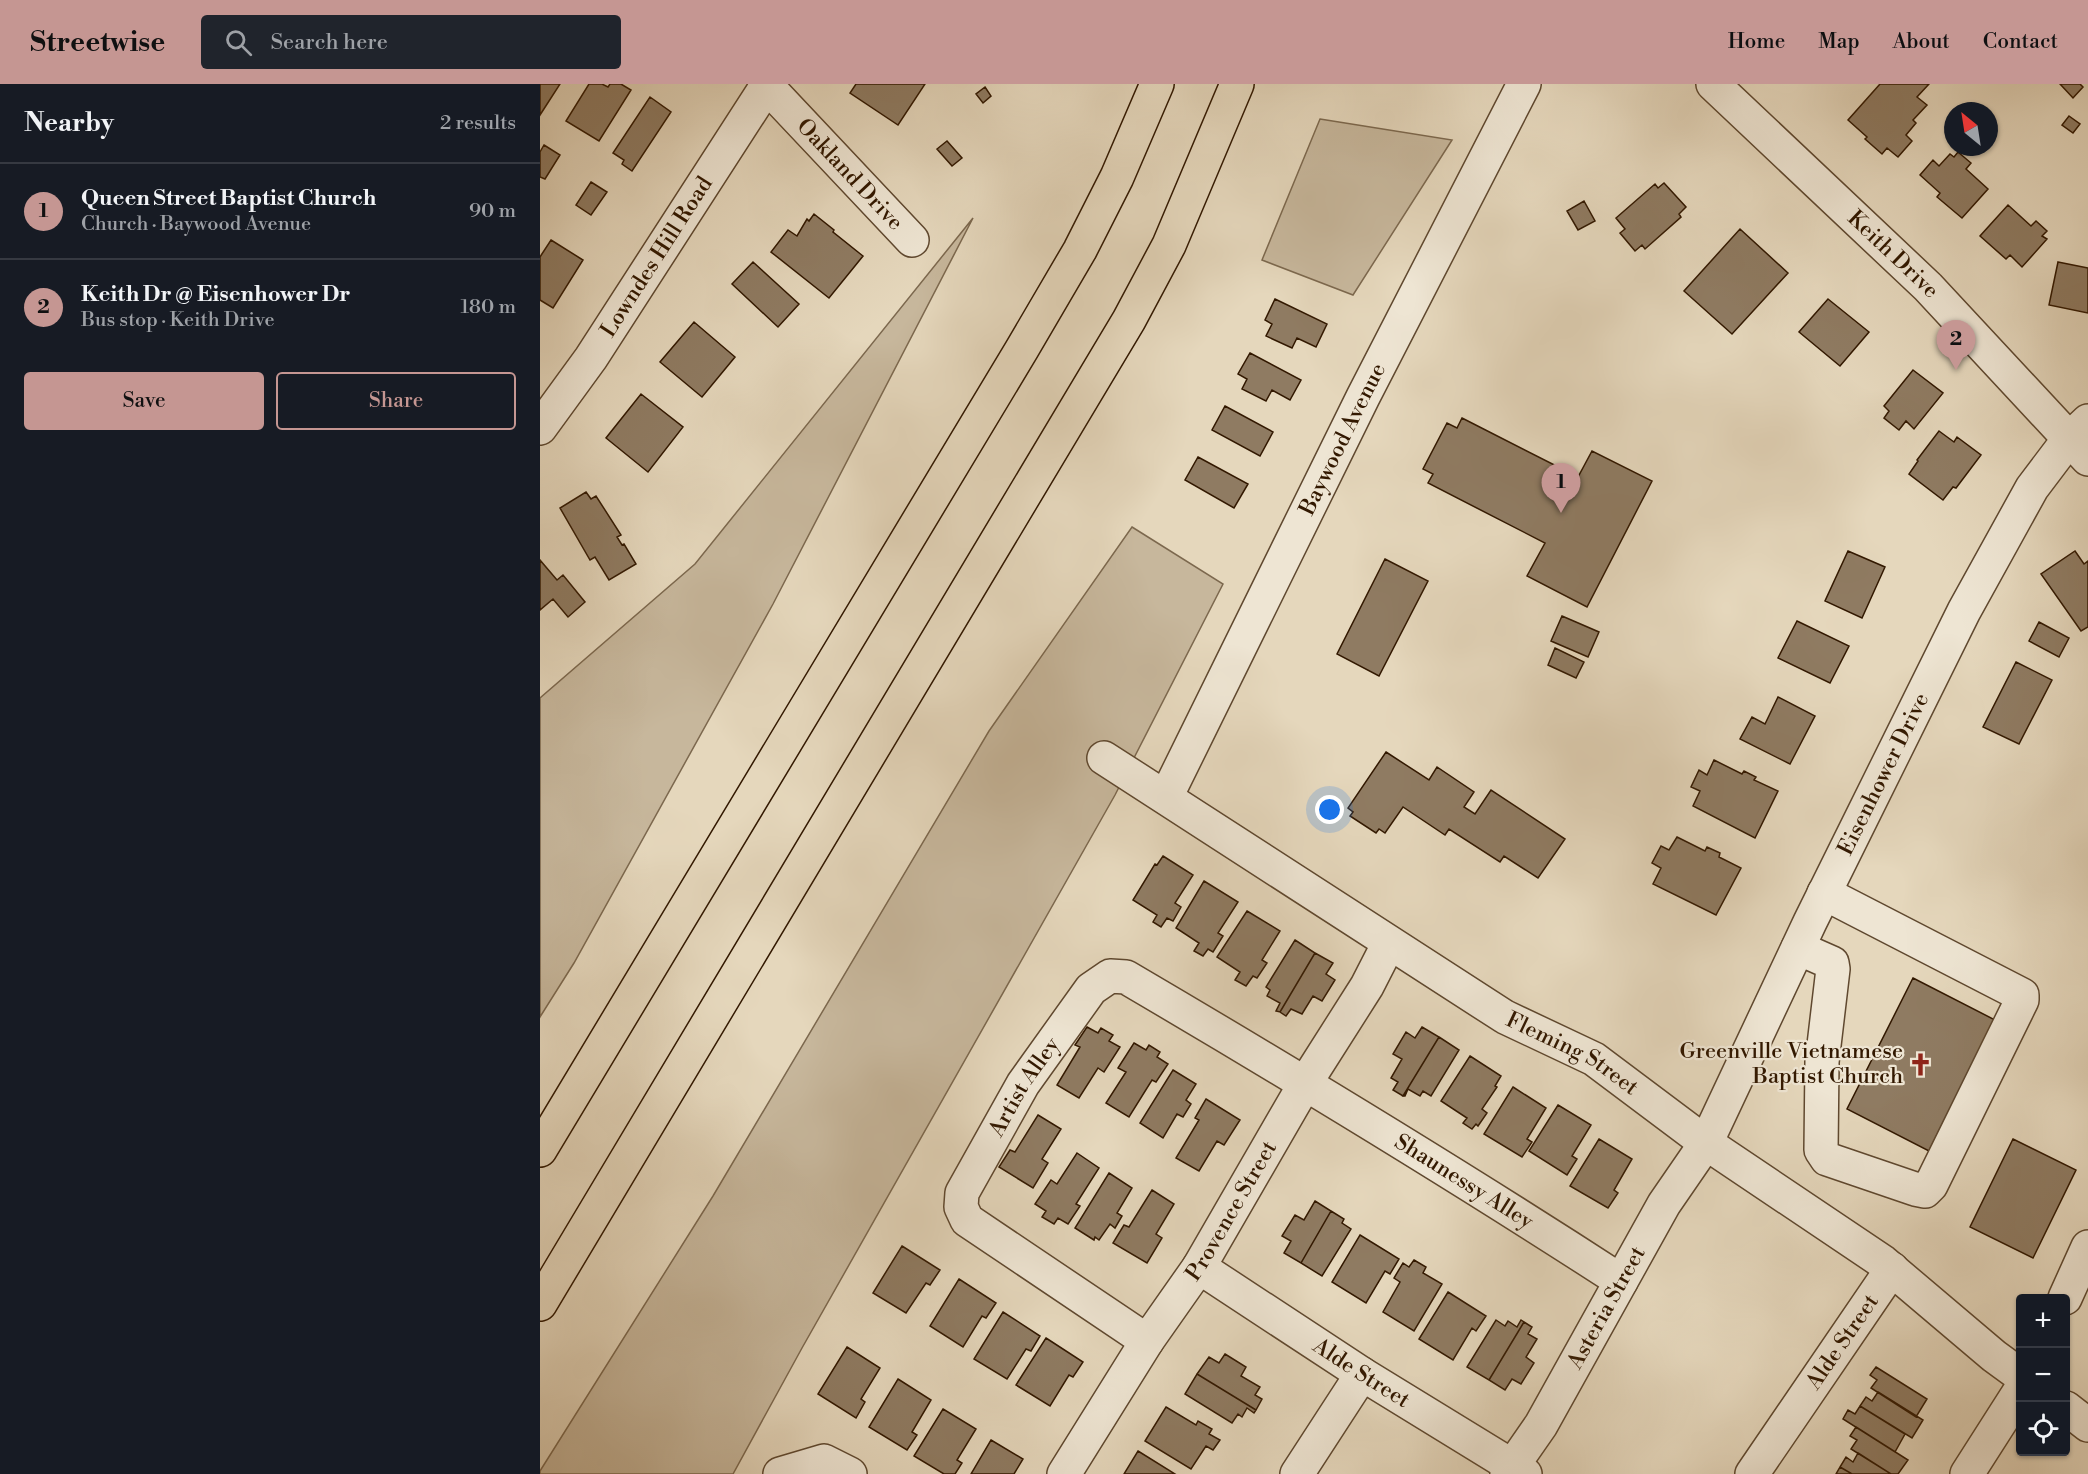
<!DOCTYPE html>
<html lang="en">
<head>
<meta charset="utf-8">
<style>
	body { margin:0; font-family:"Libre Bodoni",serif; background:#20242c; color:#f1f3f6 }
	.controls { position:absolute; right:18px; bottom:18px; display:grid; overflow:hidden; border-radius:6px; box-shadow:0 2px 4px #0004 }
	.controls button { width:54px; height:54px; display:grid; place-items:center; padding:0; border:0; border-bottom:2px solid #363941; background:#171b24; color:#f1f3f6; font:30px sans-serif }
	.compass { position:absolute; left:1404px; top:18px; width:54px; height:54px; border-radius:50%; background:#171b24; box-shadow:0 2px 4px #0004; rotate:330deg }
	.you { position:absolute; left:790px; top:726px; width:21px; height:21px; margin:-15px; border:4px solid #fff; border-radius:50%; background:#1a73e8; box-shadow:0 0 0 9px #1a73e833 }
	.badge { display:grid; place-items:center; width:39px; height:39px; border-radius:50%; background:#c59692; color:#111; font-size:20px; font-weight:700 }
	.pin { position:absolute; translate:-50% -50px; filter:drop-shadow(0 2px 3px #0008) }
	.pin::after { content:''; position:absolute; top:32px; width:21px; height:18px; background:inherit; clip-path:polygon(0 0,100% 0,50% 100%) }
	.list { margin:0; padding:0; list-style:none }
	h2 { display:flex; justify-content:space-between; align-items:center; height:78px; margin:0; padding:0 24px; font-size:26px }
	h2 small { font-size:20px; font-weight:400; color:#9ea1a6 }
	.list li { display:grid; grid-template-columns:39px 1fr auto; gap:18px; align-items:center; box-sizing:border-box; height:96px; padding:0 24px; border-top:2px solid #363941 }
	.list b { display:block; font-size:22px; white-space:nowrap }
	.list p { margin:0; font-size:20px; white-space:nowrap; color:#9ea1a6 }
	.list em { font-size:20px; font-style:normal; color:#9ea1a6 }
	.actions { display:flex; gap:12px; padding:18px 24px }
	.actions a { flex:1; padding:14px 0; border:2px solid #c59692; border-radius:6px; text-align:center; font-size:21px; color:#c59692 }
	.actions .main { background:#c59692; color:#111 }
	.icon { flex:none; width:33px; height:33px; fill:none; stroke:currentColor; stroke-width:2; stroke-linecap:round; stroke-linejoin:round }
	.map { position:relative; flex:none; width:1548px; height:1390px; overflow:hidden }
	header { display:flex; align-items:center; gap:36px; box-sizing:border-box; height:84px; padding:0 30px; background:#c59692; color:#111 }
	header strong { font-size:28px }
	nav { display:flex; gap:33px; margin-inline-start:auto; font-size:21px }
	.search { width:420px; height:54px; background:#20242c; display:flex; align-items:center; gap:15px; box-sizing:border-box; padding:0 21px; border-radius:6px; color:#9ea1a6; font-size:22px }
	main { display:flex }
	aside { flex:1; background:#171b24 }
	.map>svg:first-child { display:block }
	.green { fill:#c7b79c; stroke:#7c684e; stroke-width:1.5 }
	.building { fill:#8f7b62; stroke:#321800; stroke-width:1.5 }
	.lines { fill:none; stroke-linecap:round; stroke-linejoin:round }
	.minor-casing { stroke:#5f482f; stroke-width:36 }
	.highway-casing { stroke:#321800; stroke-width:36 }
	.minor { stroke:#eee5d3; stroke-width:33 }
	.highway { stroke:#e5d7bc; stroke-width:33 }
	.labels { text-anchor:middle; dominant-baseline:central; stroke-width:4.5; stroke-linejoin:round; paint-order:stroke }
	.street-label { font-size:22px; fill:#321800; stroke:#eee5d3 }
	.poi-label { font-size:22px; fill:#321800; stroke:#eee5d3; text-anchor:end }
</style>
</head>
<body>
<header>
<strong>Streetwise</strong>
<div class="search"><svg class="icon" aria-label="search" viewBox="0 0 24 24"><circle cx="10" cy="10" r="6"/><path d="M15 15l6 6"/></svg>Search here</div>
<nav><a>Home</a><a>Map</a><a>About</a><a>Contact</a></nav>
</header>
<main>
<aside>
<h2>Nearby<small>2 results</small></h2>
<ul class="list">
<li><span class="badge">1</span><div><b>Queen Street Baptist Church</b><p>Church · Baywood Avenue</p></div><em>90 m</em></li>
<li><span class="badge">2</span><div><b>Keith Dr @ Eisenhower Dr</b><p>Bus stop · Keith Drive</p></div><em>180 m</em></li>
</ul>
<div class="actions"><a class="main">Save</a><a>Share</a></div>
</aside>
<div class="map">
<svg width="1548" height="1390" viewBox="0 0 1548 1390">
	<rect width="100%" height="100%" fill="#e5d7bc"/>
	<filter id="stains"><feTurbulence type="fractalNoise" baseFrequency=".00333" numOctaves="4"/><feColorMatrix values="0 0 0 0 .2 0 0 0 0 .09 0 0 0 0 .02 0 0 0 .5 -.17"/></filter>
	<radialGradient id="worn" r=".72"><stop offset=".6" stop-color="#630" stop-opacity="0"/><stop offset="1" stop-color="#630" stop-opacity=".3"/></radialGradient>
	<path class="green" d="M780,35l132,21 -99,155 -91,-35z
		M433,134l-200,386 -199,359 -34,54v-319l155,-134z
		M592,443l91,57 -108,211 -313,553 -69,126h-193v-3l173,-275 276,-465z"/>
	<path class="building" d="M0,0h20l-20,31z
		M49,0h13l6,3 2,-3h11l10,6 -32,51 -33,-20z
		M316,0h69l-27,41 -48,-32z
		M1340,0h49l-12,13 10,8 -14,15 3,3 -10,12 6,6 -14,16 -11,-9 -5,6 -17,-15 2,-2 -19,-17z
		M1520,0h20l3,3 -10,11z
		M445,3l6,9 -8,7 -7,-9z
		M110,13l21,15 -39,59 -10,-7 2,-4 -11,-7z
		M1529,32l11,8 -7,9 -11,-8z
		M407,57l15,17 -10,8 -15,-17z
		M4,61l16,10 -15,24 -5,-2v-25z
		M1418,68l13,11 -5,6 22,20 -26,29 -25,-21 3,-4 -20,-18 13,-15 6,6 11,-12 4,3z
		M51,98l16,10 -16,23 -15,-10z
		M1124,99l22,24 -7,7 2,3 -36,32 -3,-4 -7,6 -15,-18 5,-4 -9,-11 39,-34 3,4z
		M1044,117l11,20 -17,9 -11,-19z
		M1468,121l23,21 5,-5 11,10 -5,5 5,3 -25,28 -12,-12 -4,4 -26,-23z
		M274,130l20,16 -1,2 30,24 -34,42 -58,-46 17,-22 9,6 10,-17 2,2z
		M1200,145l48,44 -56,61 -48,-43z
		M11,156l32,20 -30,48 -13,-8v-43z
		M213,178l46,42 -21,23 -46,-43z
		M1518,178l30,6v45l-39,-8z
		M735,215l52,25 -11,23 -19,-9 -5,10 -26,-12 6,-12 -7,-4z
		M1288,215l41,33 -29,34 -41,-34z
		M154,238l41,35 -33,40 -42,-35z
		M710,269l51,27 -11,20 -18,-10 -6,11 -24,-12 5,-10 -9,-5z
		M1373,286l30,23 -29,36 -8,-8 -7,9 -15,-12 5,-7 -5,-5z
		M101,310l42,33 -35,45 -42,-34z
		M685,322l48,26 -13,24 -48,-26z
		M922,334l116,59 14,-26 60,30 -65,126 -60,-31 18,-33 -117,-60 5,-9 -10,-5 24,-46 10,5z
		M1399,347l15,11 3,-5 24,18 -25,33 -3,-1 -10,13 -34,-26 9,-13 -1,-1z
		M658,373l50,27 -14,24 -49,-28z
		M46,408l5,7 5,-3 25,39 -4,2 5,8 2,-1 12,20 -27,16 -14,-23 -5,3 -30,-52z
		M1308,467l37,16 -23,51 -37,-17z
		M1535,467l9,13 4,-3v66l-7,4 -40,-57z
		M845,475l43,22 -49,95 -42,-22z
		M0,476l17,20 6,-5 22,27 -17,15 -15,-18 -13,11z
		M1022,532l37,16 -11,25 -37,-16z
		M1257,537l52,25 -19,37 -52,-25z
		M1499,538l30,16 -10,19 -30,-16z
		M1015,564l29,14 -8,16 -28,-13z
		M1476,578l36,18 -33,64 -36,-17z
		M1238,613l37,19 -25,48 -50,-25 12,-22 13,7z
		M846,668l43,28 8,-13 37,25 -10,15 11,7 16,-24 74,49 -27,39 -34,-22 -4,6 -51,-33 -4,6 -42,-28 -18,26 -6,-4 -3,4 -26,-17 3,-4 -5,-4z
		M1174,676l28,14 2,-3 12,6 -2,3 24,11 -23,47 -62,-32 7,-15 -9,-4 8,-17 8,5z
		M1137,753l28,14 2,-4 13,6 -1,4 22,11 -25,47 -63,-31 8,-16 -9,-5 9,-17 8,4z
		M623,772l30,19 -18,28 6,4 -8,14 -6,-3 -6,9 -8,-5 4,-7 -24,-15 22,-36 2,1z
		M664,797l34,21 -20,31 5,3 -10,16 -5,-3 -5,7 -9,-5 5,-8 -23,-15z
		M707,827l33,20 -18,29 5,3 -10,15 -4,-2 -7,10 -11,-6 5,-8 -23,-15z
		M755,856l20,13 -35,59 -4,-1 4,-8 -13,-7 3,-6 -4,-3z
		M775,869l18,10 -7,11 9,6 -13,21 -9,-5 -11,18 -11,-5 -5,7 -6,-4z
		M1373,894l82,42 -66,131 -82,-42z
		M547,943l11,6 3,-5 12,7 -4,6 11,6 -16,25 -6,-4 -19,30 -22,-13 23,-38 -5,-2z
		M882,943l17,10 -36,59 -10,-6 5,-8 -7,-4 11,-19 -9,-5 13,-22 9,6z
		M899,953l20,13 -28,46 -8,-5 -3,5 -12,-7 -3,7h-2z
		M594,959l12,7 3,-5 11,7 -3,5 11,7 -12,18 -4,-2 -23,37 -23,-14 20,-31 -8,-4z
		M930,972l31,20 -6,10 2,1 -15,22 5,4 -9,13 -2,-2 -4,5 -9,-6 4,-5 -26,-17z
		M633,986l23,14 -10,16 5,4 -8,13 -6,-3 -14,24 -23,-15z
		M973,1003l33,21 -19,31 5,3 -10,15 -38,-23z
		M666,1015l34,21 -16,25 -7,-4 -18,30 -23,-13 23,-38 -4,-2z
		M1018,1021l33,20 -19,31 5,3 -10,16 -38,-24z
		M498,1031l23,14 -19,30 6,4 -15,25 -34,-21 11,-17 5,2z
		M1059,1055l33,20 -18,31 4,3 -10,15 -38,-22z
		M1473,1055l63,31 -43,88 -63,-31z
		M537,1069l22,15 -23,36 4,2 -12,18 -10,-6 -4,6 -12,-7 4,-6 -11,-7 16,-24 6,4z
		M569,1089l23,15 -15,25 5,3 -7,12 -5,-4 -11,16 -4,-3 -1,3 -19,-12z
		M612,1106l22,14 -18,30 6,4 -15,25 -34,-20 11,-18 5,2z
		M775,1117l16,10 -30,52 -17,-10 7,-12 -9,-5 13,-21 9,5z
		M791,1127l13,8 -2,4 9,6 -29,47 -21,-13z
		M820,1151l39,24 -9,15 -5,-3 -19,32 -34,-21z
		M362,1162l38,24 -10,15 -4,-2 -20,30 -33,-20z
		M874,1176l12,7 -3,6 19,11 -28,47 -31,-19 17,-30 -6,-4 9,-15 6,4z
		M419,1195l37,24 -10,15 -4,-2 -19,31 -33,-21z
		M908,1208l38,24 -10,15 -4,-3 -19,32 -34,-21z
		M463,1228l37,24 -9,15 -5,-2 -19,30 -33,-20z
		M956,1236l9,6 3,-5 9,6 4,-7 3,2 -35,58 -22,-13z
		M984,1238l8,5 -4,7 9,5 -11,18 8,6 -13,21 -9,-5 -7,11 -16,-10z
		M506,1254l37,24 -10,15 -4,-2 -19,31 -34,-21z
		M307,1263l33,21 -19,31 4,3 -9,16 -38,-24z
		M685,1270l21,13 -5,9 19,11 -5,8 7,4 -6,11 -59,-36 12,-17 10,6z
		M1336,1283l51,32 -11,18 -45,-29 6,-8 -7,-5z
		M657,1290l59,36 -2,3 -7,-5 -5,9 -4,-3 -6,9 -47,-29z
		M358,1295l33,21 -19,32 5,3 -10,15 -38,-23z
		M1338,1308l45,28 -11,18 -52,-32 6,-9 6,4z
		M1320,1322l45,28 -10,18 -52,-33 5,-9 7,4z
		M626,1323l30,18 2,-4 14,8 -3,5 11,6 -7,10 -7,-4 -15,23 -46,-28z
		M403,1325l33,20 -19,31 5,3 -7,11h-11l-30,-18z
		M1316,1343l52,33 -10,14h-7l-40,-25 6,-9 -7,-4z
		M451,1356l32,19 -9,15h-43z
		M598,1367l37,23h-51z
		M1318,1369l33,21h-39l-12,-7 6,-10 7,5z
		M1300,1383l12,7h-16z"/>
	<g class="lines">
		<defs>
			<g id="minor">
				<path id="s1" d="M225,0l147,156"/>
				<path id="s2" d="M1173,0l215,203 160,172"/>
				<path id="s3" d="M0,344l51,-70 177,-274"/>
				<path id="s4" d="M564,674l401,259 89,42 112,84 177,119 111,94 26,19"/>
				<path id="s5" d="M626,713l197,-400 161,-313"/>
				<path d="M1258,864l34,15 1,6 -11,93 -1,88 6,9 88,30 10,2 6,-6 91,-185v-5l-198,-102"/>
				<path id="s6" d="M659,1183l163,107 163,100"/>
				<path d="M1525,1214l23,-51"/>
				<path id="s7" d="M607,1257l-180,-121 -6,-13 1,-14 61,-109 68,-95 19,-13 16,1c167,98 333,199 495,304"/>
				<path d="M1526,1324l22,17"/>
				<path d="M240,1390l44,-13 26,13"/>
				<path id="s8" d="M524,1390l83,-133 52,-74 107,-185 61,-96 22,-43"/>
				<path d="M757,1390l65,-100"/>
				<path id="s9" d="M967,1390l34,-49 123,-221 42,-61 104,-221 154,-311 68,-123 37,-49 19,-18"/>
				<path id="s10" d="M1212,1390l140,-205"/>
				<path d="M1427,1390l53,-83"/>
			</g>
			<path id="highway" d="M0,1066l482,-801 58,-99 37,-73 40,-93
				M0,1220l589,-984 40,-75 68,-161"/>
		</defs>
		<use href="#minor" class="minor-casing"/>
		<use href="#highway" class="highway-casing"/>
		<use href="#minor" class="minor"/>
		<use href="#highway" class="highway"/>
	</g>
	<defs>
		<symbol id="church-bare" viewBox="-9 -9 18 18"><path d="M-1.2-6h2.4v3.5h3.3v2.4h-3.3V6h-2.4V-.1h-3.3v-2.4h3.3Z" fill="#8f2418" stroke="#eee5d3" stroke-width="2.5" paint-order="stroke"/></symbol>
	</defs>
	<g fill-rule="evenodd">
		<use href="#church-bare" x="1364" y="964" width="33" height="33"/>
	</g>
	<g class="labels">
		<g class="street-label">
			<text stroke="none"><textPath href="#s1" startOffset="124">Oakland Drive</textPath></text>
			<text stroke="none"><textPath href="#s2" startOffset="248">Keith Drive</textPath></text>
			<text stroke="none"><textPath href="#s3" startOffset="207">Lowndes Hill Road</textPath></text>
			<text stroke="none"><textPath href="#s5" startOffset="399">Baywood Avenue</textPath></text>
			<text stroke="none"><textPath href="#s9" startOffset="796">Eisenhower Drive</textPath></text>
			<text stroke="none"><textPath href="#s4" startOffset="554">Fleming Street</textPath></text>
			<text stroke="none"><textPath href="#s7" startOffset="368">Artist Alley</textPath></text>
			<text stroke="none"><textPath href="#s7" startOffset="921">Shaunessy Alley</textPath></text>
			<text stroke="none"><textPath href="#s8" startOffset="312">Provence Street</textPath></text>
			<text stroke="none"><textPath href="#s9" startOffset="194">Asteria Street</textPath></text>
			<text stroke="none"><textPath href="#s10" startOffset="160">Alde Street</textPath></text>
			<text stroke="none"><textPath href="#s6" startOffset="194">Alde Street</textPath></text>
		</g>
		<g class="poi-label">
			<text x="1363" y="967">Greenville Vietnamese<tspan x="1363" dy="25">Baptist Church</tspan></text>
		</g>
	</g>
	<rect width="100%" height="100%" filter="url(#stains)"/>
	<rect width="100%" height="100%" fill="url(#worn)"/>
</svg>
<div class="controls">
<button>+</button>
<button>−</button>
<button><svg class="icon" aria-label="locate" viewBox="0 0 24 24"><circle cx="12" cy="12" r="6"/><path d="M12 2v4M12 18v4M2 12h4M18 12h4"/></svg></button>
</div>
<svg class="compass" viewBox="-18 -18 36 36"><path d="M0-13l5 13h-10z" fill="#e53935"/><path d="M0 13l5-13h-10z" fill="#9ea1a6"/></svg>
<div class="you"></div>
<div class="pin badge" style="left:1021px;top:429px">1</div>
<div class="pin badge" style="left:1416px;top:286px">2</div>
</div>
</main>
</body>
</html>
